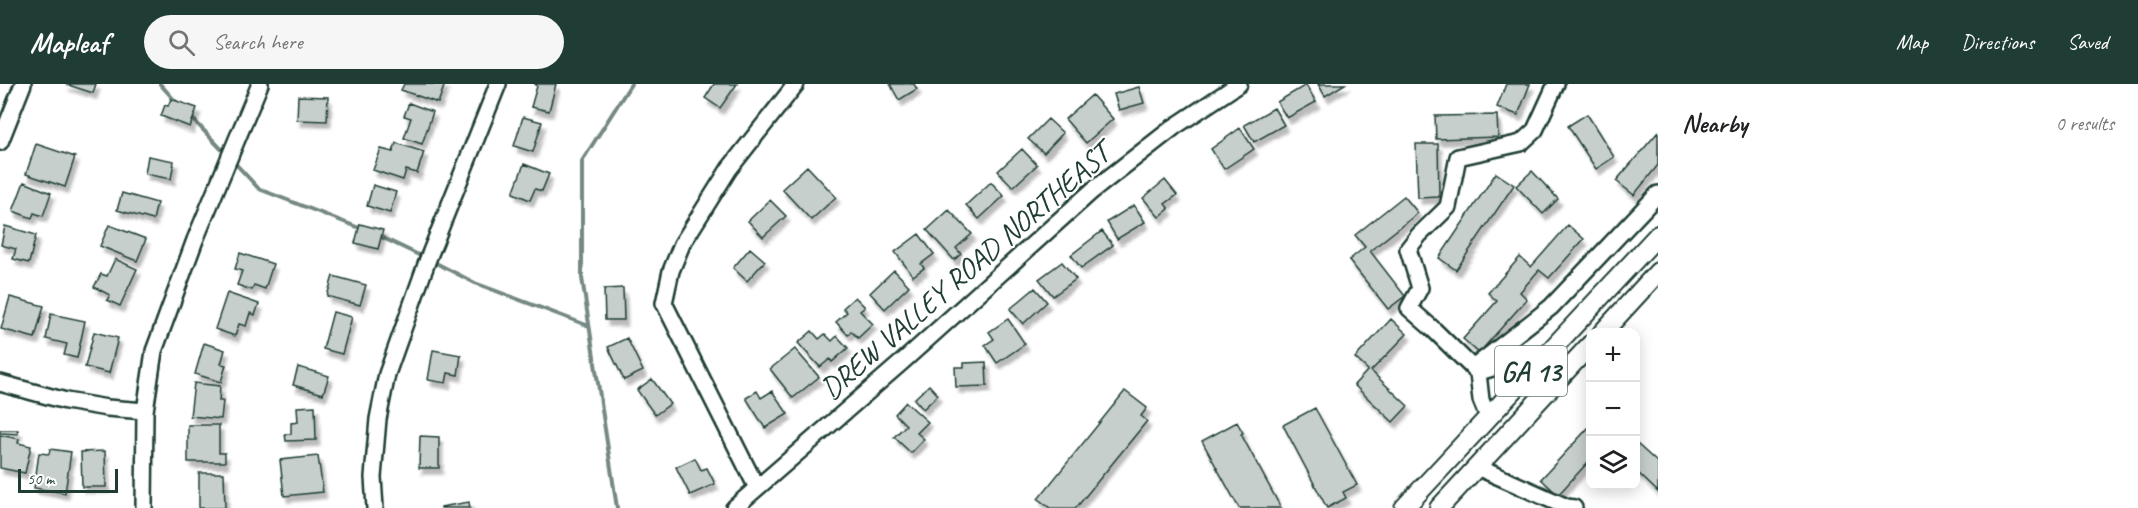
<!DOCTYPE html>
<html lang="en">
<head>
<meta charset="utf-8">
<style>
	body { margin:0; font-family:Caveat,sans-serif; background:#f6f6f6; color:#202124 }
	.controls { position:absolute; right:18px; bottom:18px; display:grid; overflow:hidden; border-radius:12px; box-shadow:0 3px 15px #0003 }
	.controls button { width:54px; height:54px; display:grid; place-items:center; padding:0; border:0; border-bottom:2px solid #e0e0e0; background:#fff; color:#202124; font:30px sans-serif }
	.scale { position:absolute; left:18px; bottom:15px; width:100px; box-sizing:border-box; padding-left:6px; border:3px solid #1f3d34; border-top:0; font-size:16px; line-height:21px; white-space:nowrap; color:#1f3d34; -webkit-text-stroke:4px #fff; paint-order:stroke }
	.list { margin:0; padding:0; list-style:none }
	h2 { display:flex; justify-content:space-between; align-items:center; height:78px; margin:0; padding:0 24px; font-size:26px }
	h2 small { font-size:20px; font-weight:400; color:#757577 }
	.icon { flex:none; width:33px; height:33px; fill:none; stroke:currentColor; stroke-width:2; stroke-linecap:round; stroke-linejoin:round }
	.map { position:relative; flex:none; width:1658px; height:424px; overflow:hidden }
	header { display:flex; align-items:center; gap:36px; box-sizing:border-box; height:84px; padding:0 30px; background:#1f3d34; color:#fff }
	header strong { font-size:28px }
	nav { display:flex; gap:33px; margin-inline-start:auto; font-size:21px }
	.search { width:420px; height:54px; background:#f6f6f6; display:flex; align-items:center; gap:15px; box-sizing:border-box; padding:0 21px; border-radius:33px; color:#757577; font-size:22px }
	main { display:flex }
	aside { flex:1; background:#fff }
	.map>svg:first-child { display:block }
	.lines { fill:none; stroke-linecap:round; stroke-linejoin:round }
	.stream { stroke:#758883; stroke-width:4 }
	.building { fill:#c7cfcc; stroke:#1f3d34; stroke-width:1.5; filter:url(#shadow) }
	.minor-casing { stroke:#1f3d34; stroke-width:20 }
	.major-casing { stroke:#1f3d34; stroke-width:22 }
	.minor { stroke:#fff; stroke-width:15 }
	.major { stroke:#fff; stroke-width:18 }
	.labels { text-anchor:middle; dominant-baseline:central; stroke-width:4.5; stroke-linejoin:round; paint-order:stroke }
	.shield { fill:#fff; stroke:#627771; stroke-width:1.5 }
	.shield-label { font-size:28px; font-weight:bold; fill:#1f3d34 }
	.street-label { font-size:30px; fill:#1f3d34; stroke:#fff }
</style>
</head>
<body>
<header>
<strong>Mapleaf</strong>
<div class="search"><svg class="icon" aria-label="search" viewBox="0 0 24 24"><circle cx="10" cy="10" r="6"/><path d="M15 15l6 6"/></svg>Search here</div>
<nav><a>Map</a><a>Directions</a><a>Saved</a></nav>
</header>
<main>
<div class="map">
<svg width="1658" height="424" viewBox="0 0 1658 424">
	<defs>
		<filter id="shadow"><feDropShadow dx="3.5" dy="6" stdDeviation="1.5" flood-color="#0004"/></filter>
	</defs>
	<rect width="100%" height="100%" fill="#fff"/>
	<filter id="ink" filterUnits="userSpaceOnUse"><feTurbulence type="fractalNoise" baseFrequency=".0167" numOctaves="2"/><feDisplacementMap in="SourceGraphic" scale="12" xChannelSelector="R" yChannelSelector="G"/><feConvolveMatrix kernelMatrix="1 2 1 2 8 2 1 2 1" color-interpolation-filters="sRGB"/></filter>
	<g filter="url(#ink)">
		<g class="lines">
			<path class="stream" d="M160,0l18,20
				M190,32l36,38
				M233,77l26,28 103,40
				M377,151l48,23
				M432,177l43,22 114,43
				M617,424l-35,-230v-117l49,-77"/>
		</g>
		<path class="building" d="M65,0h31l-3,9z
			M404,0h41l-7,19 -37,-13z
			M535,0h21l-7,27 -18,-4 6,-21z
			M714,0h23l-17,24 -15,-10z
			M890,0h24l3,5 -18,11z
			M1318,0h27l-20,12z
			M1506,0h24l-12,31 -21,-8z
			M1306,1l10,17 -29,16 -10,-16z
			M1139,3l5,16 -25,7 -5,-16z
			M1092,11l21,24 -27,24 -21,-24z
			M298,12l30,1 -1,24 -30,-1z
			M171,15l26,9 -7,19 -29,-11 4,-11 3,1z
			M409,19l24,9 -11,32 -18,-6 7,-20 -7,-2z
			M1274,24l10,17 -30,17 -10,-17z
			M1587,30l27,43 -18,12 -28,-43z
			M1497,31l1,22 -62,2 -1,-23z
			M523,33l19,5 -9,30 -19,-6z
			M1048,35l15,14 -19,20 -16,-14z
			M1240,44l14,21 -30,20 -13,-20z
			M1658,48v33l-24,30 -18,-14z
			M396,59l28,9 -7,21 -11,-3 -3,10 -30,-10 8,-21 12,3z
			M36,60l39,13 -10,30 -39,-13z
			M1416,60h22l1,53 -21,1z
			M1022,65l15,16 -24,22 -15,-16z
			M148,72l26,5 -3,18 -26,-5z
			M524,80l25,10 -7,17 -7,-2 -5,11 -17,-7z
			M807,82l29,31 -25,23 -29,-31z
			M1532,87l26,28 -15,15 -27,-28z
			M1496,89l18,12 -58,85 -17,-12z
			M1165,96l12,15 -12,9 4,5 -10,8 -16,-19z
			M24,98l27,11 -8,23 -9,-3 -2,5 -19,-7z
			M991,98l13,14 -25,23 -13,-14z
			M373,101l23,7 -6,21 -23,-7z
			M122,109l35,10 -4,17 -36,-10z
			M1404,112l14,17 -48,38 35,45 -17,13 -39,-49 16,-13 -10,-12z
			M770,116l16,16 -23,21 -15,-16z
			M1134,121l11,17 -28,17 -10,-17z
			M949,126l23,24 -16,14 5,6 -7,6 -27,-30z
			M360,140l23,6 -5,19 -23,-6z
			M109,141l37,14 -9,22 -37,-15z
			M1568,141l16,14 -35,39 -10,-8 -19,22 7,7 -48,54 -16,-14 34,-38 -9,-8 32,-36 11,10z
			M5,142l31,9 -7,28 -16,-4 3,-10 -15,-4z
			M1102,147l11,14 -32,23 -10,-13z
			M919,150l15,20 -13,10 3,4 -11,8 -18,-24z
			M750,164l15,13 -18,20 -14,-13z
			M240,169l33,11 -8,25 -11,-4 -2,5 -15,-5 5,-14 -7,-2z
			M115,175l22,10 -17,37 -13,-6 3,-5 -16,-8 7,-13 6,2z
			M1062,178l14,17 -23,17 -14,-17z
			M894,186l15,16 -24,23 -15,-16z
			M333,192l33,9 -6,20 -33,-9z
			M623,204l1,32h-19l-1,-31z
			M1035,204l12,14 -24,22 -13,-15z
			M227,209l32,11 -4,11 -5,-2 -4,13 -7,-2 -4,12 -20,-7z
			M10,213l34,9 -9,32 -34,-9z
			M855,213l10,10 -5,4 13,13 -15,14 -7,-7 -3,4 -12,-13 11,-10 -4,-4z
			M333,228l19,5 -10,37 -19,-5z
			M51,230l34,7 -8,37 -13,-3 3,-11 -21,-5z
			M1008,235l17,25 -28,19 -12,-18 9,-6 -5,-7z
			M1391,235l16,15 -36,37 37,35 -15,16 -39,-37 14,-15 -13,-12z
			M812,247l7,8 6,-5 7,7 5,-5 11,12 -16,14 -2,-3 -10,8 -22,-24z
			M94,248l24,6 -9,35 -24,-6z
			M627,254l16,33 -19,9 -16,-33z
			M204,259l21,7 -4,14 5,1 -5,17 -26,-8z
			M795,265l24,28 -26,21 -23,-29z
			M433,266l28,5 -3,20 -10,-2 -2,10 -18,-3z
			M986,278l1,24 -31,1 -1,-20h9v-4z
			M298,283l31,9 -6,18 -30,-9z
			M652,295l18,25 -15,11 -18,-25z
			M194,299l26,3 -1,15h4l-2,18 -31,-3z
			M929,301l9,10 -15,14 -9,-10z
			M757,307l4,7 11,-7 16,23 -23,14 -19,-30z
			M1125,307l22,17 -6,8 6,5 -71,87h-26l-12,-9z
			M906,318l22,20 -11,11 7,6 -13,14 -17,-16 12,-12 -11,-11z
			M315,322l1,34 -30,1 -1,-7h6v-11l7,-1 -1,-15z
			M1315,324l42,77 -14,7 3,6 -19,10 -44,-83z
			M1237,338l6,11 -2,1 40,74h-42l-37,-67z
			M188,341h31v28h6v9h-37z
			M1590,342v34l-32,35 -17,-16z
			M0,346h18v4l-18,-1z
			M0,351l19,4 -1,4 13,3 -6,27 -25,-5z
			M420,352l19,1v31h-20z
			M1636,359l22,20v29l-22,-21z
			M50,365l21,3 -6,41 -31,-5 5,-35 10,1z
			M105,367l1,36h-24l-1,-35z
			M318,372l5,36 -39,4 -4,-36z
			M695,374l6,12 6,-2 8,16 -25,11 -14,-28z
			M199,389h25l1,35h-26z
			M469,418l1,6h-29v-1z"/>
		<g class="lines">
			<defs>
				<path id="minor" d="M0,58l23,-58
					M1473,284l78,-61 107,-113
					M1478,289c19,-9 36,-7 57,-5
					M0,299l66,18 41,7 38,3
					M1488,333l-7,-17 -3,-27 -44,-43 -25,-22 11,-20 -12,-39 11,-14 29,-28 10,-50 63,-14 14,-13 21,-46
					M1477,383l90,40 7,1
					M757,404l-93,-185 7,-32 11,-27 47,-75 67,-85
					M144,424l1,-97 9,-60 41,-111 65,-156
					M375,424l-2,-31 5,-58 9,-45 41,-115 70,-175
					M734,424l168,-146 190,-171 82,-64 65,-43"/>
				<path id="major" d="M1602,249l56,-61
					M1404,424l254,-273
					M1439,424l151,-163"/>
			</defs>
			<use href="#minor" class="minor-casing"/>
			<use href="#major" class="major-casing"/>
			<use href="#minor" class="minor"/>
			<use href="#major" class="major"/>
		</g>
	</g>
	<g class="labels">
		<rect class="shield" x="1495" y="262" width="72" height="50" rx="4.5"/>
		<g class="shield-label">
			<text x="1531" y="287">GA 13</text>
		</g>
		<g class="street-label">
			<text transform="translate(965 187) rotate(-41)">DREW VALLEY ROAD NORTHEAST</text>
		</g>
	</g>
</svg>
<div class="controls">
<button>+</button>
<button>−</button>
<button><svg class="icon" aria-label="layers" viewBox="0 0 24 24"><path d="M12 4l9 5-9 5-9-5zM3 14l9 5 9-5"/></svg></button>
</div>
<div class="scale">50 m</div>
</div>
<aside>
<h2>Nearby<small>0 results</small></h2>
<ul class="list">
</ul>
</aside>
</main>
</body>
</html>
